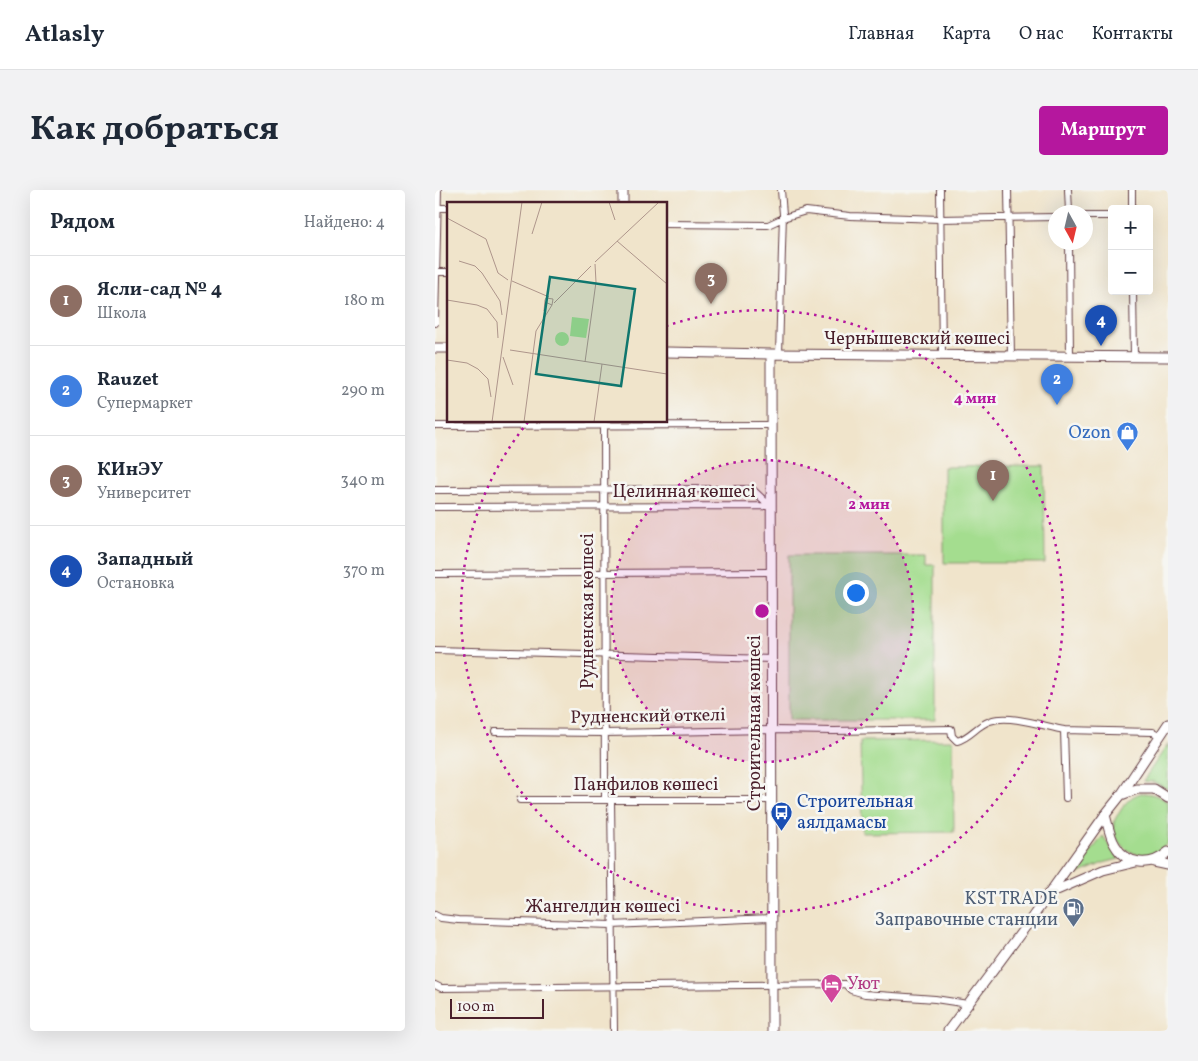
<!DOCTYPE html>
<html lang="ru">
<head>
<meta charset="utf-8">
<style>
	body { margin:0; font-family:Vollkorn,serif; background:#f2f2f3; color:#1f2937 }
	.controls { position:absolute; right:15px; top:15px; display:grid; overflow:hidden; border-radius:5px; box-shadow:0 5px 20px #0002 }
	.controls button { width:45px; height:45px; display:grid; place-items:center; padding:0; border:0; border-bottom:1px solid #e0e1e3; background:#fff; color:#1f2937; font:25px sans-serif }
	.compass { position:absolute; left:613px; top:15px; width:45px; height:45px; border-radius:50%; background:#fff; box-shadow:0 5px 20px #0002; rotate:172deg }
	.scale { position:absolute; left:15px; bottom:12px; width:94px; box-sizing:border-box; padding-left:5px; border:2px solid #4a1f2b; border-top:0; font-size:14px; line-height:18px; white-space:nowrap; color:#4a1f2b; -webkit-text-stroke:4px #f6f6f2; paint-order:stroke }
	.you { position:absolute; left:420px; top:402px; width:18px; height:18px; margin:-12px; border:4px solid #fff; border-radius:50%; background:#1a73e8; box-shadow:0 0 0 8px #1a73e833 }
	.badge { display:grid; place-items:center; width:32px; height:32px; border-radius:50%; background:#b5179e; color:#fff; font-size:16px; font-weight:700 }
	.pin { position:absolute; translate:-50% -41px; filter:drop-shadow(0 1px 2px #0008) }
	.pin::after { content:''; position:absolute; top:26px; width:18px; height:15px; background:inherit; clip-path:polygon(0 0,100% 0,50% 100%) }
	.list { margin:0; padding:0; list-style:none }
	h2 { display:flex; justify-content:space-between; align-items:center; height:65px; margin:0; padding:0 20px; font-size:21px }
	h2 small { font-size:16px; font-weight:400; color:#747a83 }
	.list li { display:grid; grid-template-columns:32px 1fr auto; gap:15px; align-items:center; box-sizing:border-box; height:90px; padding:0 20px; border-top:1px solid #e0e1e3 }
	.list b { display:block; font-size:19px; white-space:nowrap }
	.list p { margin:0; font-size:16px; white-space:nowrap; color:#747a83 }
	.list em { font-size:16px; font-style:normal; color:#747a83 }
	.map { position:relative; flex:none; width:733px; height:841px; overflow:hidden; border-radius:5px }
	header { display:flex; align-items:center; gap:30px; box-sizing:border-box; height:70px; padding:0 25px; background:#fff; border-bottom:1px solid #e0e1e3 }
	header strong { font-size:24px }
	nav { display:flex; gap:28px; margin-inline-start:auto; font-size:18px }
	.intro { display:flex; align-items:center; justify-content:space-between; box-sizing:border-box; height:120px; padding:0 30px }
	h1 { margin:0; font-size:35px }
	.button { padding:12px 22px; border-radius:5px; background:#b5179e; color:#fff; font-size:18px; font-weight:700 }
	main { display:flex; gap:30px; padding:0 30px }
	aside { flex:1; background:#fff; border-radius:5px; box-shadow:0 5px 20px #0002 }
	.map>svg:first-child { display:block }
	.green { fill:#a4dd8f; stroke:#777e5d }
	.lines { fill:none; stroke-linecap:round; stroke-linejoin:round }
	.street-casing { stroke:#633d43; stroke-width:8 }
	.secondary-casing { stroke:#633d43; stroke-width:11 }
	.street { stroke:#fff; stroke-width:6 }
	.secondary { stroke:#fff; stroke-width:9 }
	.ring { fill:none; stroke:#b5179e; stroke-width:2.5; stroke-dasharray:2.5 5 }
	.labels { text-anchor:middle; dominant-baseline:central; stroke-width:5; stroke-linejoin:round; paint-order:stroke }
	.street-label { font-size:18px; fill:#4a1f2b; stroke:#f6f6f2 }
	.shop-label { font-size:18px; fill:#366cbe; stroke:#f6f6f2; text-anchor:end }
	.transit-label { font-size:18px; fill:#164399; stroke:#f6f6f2; text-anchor:start }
	.service-label { font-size:18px; fill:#4e5e75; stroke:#f6f6f2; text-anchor:end }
	.hotel-label { font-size:18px; fill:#b23c85; stroke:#f6f6f2; text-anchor:start }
	.inset-road { fill:none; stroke:#ae958b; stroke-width:1 }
	.view { fill:#0f766e; fill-opacity:0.15; stroke:#0f766e; stroke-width:2.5 }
	.inset-edge { fill:none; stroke:#4a1f2b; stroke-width:2.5 }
	.centre { fill:#b5179e; stroke:#f6f6f2; stroke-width:2.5 }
	.ring-label { font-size:15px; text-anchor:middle; font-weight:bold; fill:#b5179e; stroke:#f6f6f2; stroke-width:5; stroke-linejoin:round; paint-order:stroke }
</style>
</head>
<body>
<header>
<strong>Atlasly</strong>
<nav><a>Главная</a><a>Карта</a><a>О нас</a><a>Контакты</a></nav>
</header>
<div class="intro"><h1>Как добраться</h1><a class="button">Маршрут</a></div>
<main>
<aside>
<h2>Рядом<small>Найдено: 4</small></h2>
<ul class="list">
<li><span class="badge" style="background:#8d6e63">1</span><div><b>Ясли-сад № 4</b><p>Школа</p></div><em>180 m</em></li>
<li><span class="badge" style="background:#3f7fe0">2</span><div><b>Rauzet</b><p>Супермаркет</p></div><em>290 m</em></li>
<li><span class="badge" style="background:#8d6e63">3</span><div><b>КИнЭУ</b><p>Университет</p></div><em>340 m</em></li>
<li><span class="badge" style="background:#1a4fb4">4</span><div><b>Западный</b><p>Остановка</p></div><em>370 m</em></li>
</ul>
</aside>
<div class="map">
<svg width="733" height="841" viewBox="0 0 733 841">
	<rect width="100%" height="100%" fill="#f6f6f2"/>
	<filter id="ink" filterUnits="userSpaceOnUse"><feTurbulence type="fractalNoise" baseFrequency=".02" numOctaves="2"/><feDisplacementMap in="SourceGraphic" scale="10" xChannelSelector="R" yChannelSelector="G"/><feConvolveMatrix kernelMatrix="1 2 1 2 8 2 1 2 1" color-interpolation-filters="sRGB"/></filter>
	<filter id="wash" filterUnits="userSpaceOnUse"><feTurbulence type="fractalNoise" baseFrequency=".0096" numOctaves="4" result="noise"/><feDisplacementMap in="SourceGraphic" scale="20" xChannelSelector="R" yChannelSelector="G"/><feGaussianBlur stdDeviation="1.12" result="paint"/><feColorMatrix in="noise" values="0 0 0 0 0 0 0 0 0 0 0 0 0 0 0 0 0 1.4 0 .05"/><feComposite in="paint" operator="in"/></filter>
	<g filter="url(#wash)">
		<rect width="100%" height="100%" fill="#f0e4cb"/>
		<path class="green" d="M609,276l1,97h-101v-96z
			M491,365v10h9v155h-146v-165z
			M518,550l1,92 -92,1 -2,-92z
			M733,554v45l-14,-7 -11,-1z
			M706,603c11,0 18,3 27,9v41c-5,5 -10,9 -16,11 -19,5 -40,-10 -38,-30 0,-5 4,-9 7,-14 5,-8 10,-14 20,-17z
			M668,646l16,23 -16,4 -32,14z"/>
	</g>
	<g filter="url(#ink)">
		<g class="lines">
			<defs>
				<path id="street" d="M505,0l2,165
					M573,0l3,166
					M633,0l1,22
					M697,0v19
					M0,18h14
					M650,26h27
					M231,34l102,1 15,-7 23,-7 44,5 90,3 115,-2
					M634,52l1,114
					M0,82h14
					M698,101l1,66
					M0,133l3,-133
					M344,164l4,-140 -2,-24
					M169,231l1,379
					M0,236l335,-1
					M0,300l317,-1 18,17
					M0,317l335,-1
					M0,384l336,-2
					M0,460l337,9
					M60,542l110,1 167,-3 62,1 117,-2 1,7 5,5c13,-3 20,-16 33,-20 20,-7 53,5 74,9
					M631,608l-2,-68 89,2 8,4
					M85,610h252
					M176,610l3,231
					M0,725l6,3 17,2 154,5 160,-7
					M0,795l6,3 404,-4 6,6 14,4 70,5 33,5"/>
				<path id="secondary" d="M188,0v14
					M0,158h14
					M231,162l105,2 397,3
					M336,164l1,677
					M686,605l47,-71
					M733,608l-14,-9h-17l-16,6 -16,20c3,10 5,22 10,30 12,21 36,22 53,7
					M719,672l14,3
					M613,704l55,-24 33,-8
					M513,841l78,-105 79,-111"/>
			</defs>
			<use href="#street" class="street-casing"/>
			<use href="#secondary" class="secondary-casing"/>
			<use href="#street" class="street"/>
			<use href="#secondary" class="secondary"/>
		</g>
	</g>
	<circle cx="327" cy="421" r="151" fill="#b5179e" fill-opacity=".12"/>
	<g class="ring">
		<circle cx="327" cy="421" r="151"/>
		<path d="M231 136A301 301 0 1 1 93 232"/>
	</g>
	<defs>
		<symbol id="shop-pin" viewBox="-11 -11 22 30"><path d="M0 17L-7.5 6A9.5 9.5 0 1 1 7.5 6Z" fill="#3f7fe0" stroke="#f6f6f2"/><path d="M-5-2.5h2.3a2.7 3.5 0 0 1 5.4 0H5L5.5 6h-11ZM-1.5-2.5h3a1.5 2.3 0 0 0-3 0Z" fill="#fff"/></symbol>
		<symbol id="bus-pin" viewBox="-11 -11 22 30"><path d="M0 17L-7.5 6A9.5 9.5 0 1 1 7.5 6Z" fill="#1a4fb4" stroke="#f6f6f2"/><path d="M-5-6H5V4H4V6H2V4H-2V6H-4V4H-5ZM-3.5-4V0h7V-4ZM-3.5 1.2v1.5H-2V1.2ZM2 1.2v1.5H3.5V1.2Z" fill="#fff"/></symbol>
		<symbol id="fuel-pin" viewBox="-11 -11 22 30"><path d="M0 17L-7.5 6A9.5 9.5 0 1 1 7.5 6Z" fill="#5c6f8a" stroke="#f6f6f2"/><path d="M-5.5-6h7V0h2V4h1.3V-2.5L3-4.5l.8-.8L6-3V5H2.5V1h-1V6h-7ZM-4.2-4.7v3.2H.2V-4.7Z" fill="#fff"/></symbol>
		<symbol id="hotel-pin" viewBox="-11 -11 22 30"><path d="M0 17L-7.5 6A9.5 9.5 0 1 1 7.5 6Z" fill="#d1479c" stroke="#f6f6f2"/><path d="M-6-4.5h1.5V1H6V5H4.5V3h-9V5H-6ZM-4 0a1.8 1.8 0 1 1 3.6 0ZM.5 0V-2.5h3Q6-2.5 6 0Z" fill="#fff"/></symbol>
	</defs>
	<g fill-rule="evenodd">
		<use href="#shop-pin" x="680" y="230" width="25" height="34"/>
		<use href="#bus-pin" x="334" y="610" width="25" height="34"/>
		<use href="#fuel-pin" x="626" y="706" width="25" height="34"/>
		<use href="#hotel-pin" x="384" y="782" width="25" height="34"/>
	</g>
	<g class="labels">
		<g class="street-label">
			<text x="482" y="149">Чернышевский көшесі</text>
			<text x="249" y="302">Целинная көшесі</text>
			<text transform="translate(153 421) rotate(-90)">Рудненская көшесі</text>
			<text transform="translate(213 527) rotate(-1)">Рудненский өткелі</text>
			<text transform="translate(320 533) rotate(-90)">Строительная көшесі</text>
			<text x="211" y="595">Панфилов көшесі</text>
			<text x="168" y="717">Жангелдин көшесі</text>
		</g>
		<g class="shop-label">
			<text x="676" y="243">Ozon</text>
		</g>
		<g class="transit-label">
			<text x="362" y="612">Строительная<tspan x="362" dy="21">аялдамасы</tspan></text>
		</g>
		<g class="service-label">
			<text x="623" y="709">KST TRADE<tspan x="623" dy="21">Заправочные станции</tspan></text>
		</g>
		<g class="hotel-label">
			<text x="412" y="794">Уют</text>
		</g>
	</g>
	<g transform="translate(12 12)">
		<rect width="220" height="220" fill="#f0e4cb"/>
		<path d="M125,115l17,2 -3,19 -16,-2zM108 137a7 7 0 1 1 14 0a7 7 0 1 1-14 0Z" fill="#a4dd8f"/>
		<path class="inset-road" d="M162,0l6,18M0,16l39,21 12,34 10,7M85,32l10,-32M170,39l50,43M12,59l16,5 7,7 18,28 2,14M148,60l64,-60M65,79l37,16M0,98l30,5 10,4 10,13 1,16M107,101l37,-37M97,109l1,-11 1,-2 7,1 -1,6 -7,-3M63,148l157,24M56,155l10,28M0,158l20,3 11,6 10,10 3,18M138,160l11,-80 -1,-18M45,220l30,-220M77,220l12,-91 16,-26M147,220l8,-58"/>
		<path class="view" d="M103,75l85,12 -14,97 -85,-12z"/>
		<rect width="220" height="220" class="inset-edge"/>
	</g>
	<circle cx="327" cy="421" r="8" class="centre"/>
	<g class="ring-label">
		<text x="540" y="213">4 мин</text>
		<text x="434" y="319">2 мин</text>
	</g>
</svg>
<div class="controls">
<button>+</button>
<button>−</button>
</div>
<svg class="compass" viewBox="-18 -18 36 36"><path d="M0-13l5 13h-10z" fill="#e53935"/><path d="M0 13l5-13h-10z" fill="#747a83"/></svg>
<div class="scale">100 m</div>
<div class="you"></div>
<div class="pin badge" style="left:558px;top:311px;background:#8d6e63">1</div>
<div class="pin badge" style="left:622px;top:215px;background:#3f7fe0">2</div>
<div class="pin badge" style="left:276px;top:114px;background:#8d6e63">3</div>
<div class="pin badge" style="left:666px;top:156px;background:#1a4fb4">4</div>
</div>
</main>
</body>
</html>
